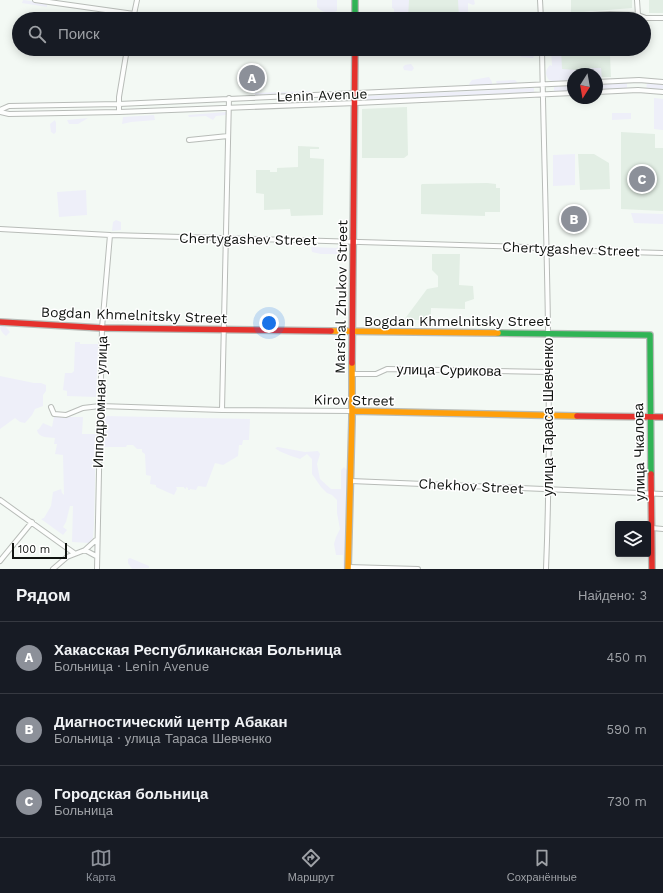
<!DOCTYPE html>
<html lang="ru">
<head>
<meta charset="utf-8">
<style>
	body { margin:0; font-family:"Work Sans",sans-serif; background:#20242c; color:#f1f3f6 }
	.controls { position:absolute; right:12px; bottom:12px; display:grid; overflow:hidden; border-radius:4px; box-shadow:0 2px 10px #0003 }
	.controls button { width:36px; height:36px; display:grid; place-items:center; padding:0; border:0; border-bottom:1px solid #363941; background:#171b24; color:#f1f3f6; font:20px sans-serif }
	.compass { position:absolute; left:567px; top:68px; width:36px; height:36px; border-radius:50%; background:#171b24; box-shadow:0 2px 10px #0003; rotate:191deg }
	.scale { position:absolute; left:12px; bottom:10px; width:55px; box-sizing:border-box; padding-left:4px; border:2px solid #111411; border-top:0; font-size:11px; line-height:14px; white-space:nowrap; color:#111411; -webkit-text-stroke:3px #fff; paint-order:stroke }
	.you { position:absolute; left:269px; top:323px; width:14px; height:14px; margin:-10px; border:3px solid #fff; border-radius:50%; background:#1a73e8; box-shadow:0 0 0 6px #1a73e833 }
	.badge { display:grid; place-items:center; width:26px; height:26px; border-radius:50%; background:#8c9099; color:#fff; font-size:13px; font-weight:700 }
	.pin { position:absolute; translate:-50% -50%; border:2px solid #fff; box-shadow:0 1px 4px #0006 }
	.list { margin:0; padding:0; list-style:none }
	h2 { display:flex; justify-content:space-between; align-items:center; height:52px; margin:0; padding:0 16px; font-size:17px }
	h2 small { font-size:13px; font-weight:400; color:#9ea1a6 }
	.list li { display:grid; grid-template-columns:26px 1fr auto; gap:12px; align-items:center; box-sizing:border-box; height:72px; padding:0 16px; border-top:1px solid #363941 }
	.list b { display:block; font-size:15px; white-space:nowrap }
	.list p { margin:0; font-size:13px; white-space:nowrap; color:#9ea1a6 }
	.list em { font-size:13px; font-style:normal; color:#9ea1a6 }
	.icon { flex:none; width:22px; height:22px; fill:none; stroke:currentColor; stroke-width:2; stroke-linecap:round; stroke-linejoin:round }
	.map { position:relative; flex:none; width:663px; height:569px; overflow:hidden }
	.search { position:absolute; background:#171b24; box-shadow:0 2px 10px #0003; left:12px; right:12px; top:12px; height:44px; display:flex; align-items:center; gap:10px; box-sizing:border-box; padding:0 14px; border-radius:22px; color:#9ea1a6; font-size:15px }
	.sheet { height:268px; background:#171b24 }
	nav { display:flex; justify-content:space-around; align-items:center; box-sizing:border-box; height:56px; border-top:1px solid #363941; background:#171b24; font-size:11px; color:#9ea1a6 }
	nav a { display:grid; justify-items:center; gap:2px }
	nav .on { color:#8c9099 }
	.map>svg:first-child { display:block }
	.built { fill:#e2eee4 }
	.green { fill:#eeeff9 }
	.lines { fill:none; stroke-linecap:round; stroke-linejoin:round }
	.street-casing { stroke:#b8bcb8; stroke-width:6 }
	.fast-casing { stroke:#b8bcb8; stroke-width:8 }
	.slow-casing { stroke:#b8bcb8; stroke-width:8 }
	.jam-casing { stroke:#b8bcb8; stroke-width:8 }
	.street { stroke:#fdfefd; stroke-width:4 }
	.fast { stroke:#30b455; stroke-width:5.5 }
	.slow { stroke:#ff9f0a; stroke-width:5.5 }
	.jam { stroke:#e5322d; stroke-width:5.5 }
	.labels { text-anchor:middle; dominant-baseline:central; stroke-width:3; stroke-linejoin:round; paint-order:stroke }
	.street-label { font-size:14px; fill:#111411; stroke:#fff }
</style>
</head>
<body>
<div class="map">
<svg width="663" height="569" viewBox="0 0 663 569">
	<rect width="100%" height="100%" fill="#f3f9f4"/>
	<path class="built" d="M405,0h57v19h-56z
		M571,0h61v8l-61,5z
		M649,0h14v13h-14z
		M554,49h49v7h7l1,21h-14v-3h-24l-18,4z
		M407,107l1,48 -4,3h-42v-49z
		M621,132l34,2v14h8v63l-42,-2z
		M298,146l21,1v2h-9v9l14,1 -1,56 -32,1 -1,-7 -26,1v-16l-8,-1v-23h14v2h7v-4l21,-1z
		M578,154h16l15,9 1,26 -30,1z
		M487,183l9,1v4h4v24h-15v4l-64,-2v-29l1,-1z
		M432,254h28l-1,31 14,1 1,13 -9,3v7l-34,-1v12h-27l23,-31 11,-2v-11l-6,-6z"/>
	<path class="green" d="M23,0l24,3v4l-25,-4z
		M317,0h20v11c-8,3 -14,2 -20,-4z
		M392,0h17l-1,19h-19v-4h5v-6l-2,-1z
		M458,0h16l1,4 -2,1 -5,-2v11h-4v-3l-2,8h-3z
		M551,49h10l1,20 14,1 2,2h7l2,-3 6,-1h8l1,12h-5v-6h-24v7l-18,1 -6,-2c-4,-5 -4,-10 1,-15l2,1z
		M521,53h11l2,3 -1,2 -12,-1 -2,-3z
		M411,64l3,4 -2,3 -8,-1 -1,-3 2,-2z
		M489,77l3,5v4l-21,1 -2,-3 3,-4z
		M515,80l2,2 -1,3h-19l-1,-4z
		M627,82v7l-30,1v-6z
		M647,83l16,1v8l-17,-2z
		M573,85v6l-19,1v-6z
		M534,88v4l-168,9 -1,-5z
		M310,91l1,1 -1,1 -54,2 -2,-1 1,-1z
		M654,98l9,1v31l-9,-1z
		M226,112v3l-10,1 -3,4 -7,-4 -17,1 -1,-2z
		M612,113h19v6l-19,1z
		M154,115l1,5 -24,2 -9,2 1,-7z
		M88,118l-10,6h-9l-2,-4z
		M55,120l1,3v9l-2,2 -3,-2 -1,-8z
		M575,154v31l-22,1v-31z
		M86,190l1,25 -28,2 -2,-25z
		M631,213l32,1v10l-29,-1z
		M116,220l5,2v8l-9,1 1,-9z
		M345,245l3,5 -4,4h-23l-9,-2 -1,-5 25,1z
		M0,325l5,1 5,6 -4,4c-4,-3 -6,-6 -6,-11z
		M75,342h5v2h18l-2,53 -29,-1v-5l-4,-1 2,-17h7l2,-2z
		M0,376l34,7h7l5,2v6l-3,4v11l-8,3 -3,6 -7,8 -5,-1 -5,-4 -15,11z
		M104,416l146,3 -1,21h-6l-1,5h-3l-1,11 -15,9 -8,-2 -9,24 -8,-1 -2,4 -6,-1v1h-2v-2l-2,-1v2l-2,-1v-1h-8l1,2 -3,6 -18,-8v-2l-6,-1 1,-8 -5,-1 -1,-21 -3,-2v-3h-5l-4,-4h-6l-1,2h-22z
		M54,417h29l-1,17h14l-2,89 -1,15 -4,5 -17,-1 1,-36h-3l-4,16 -3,5 4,3 -4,5 -22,-16 3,-1 7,-12 2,-14 8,-3 1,4 2,2 -1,-40 -8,-1 2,-10h-3l1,-6c-7,-1 -17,0 -18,-8l2,-1 4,-6 9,4z
		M278,447l27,5 13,-1 2,3 -3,10 3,15 11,10h10v-19l3,-3 3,3 -2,99h-2v-14h-7l-2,-11 2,-7 4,-8 -3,-16v-13l-5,-5 -5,-2 -6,-6 -9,-13v-15l-5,-5 -7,5c-6,-2 -21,-7 -25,-11z
		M130,558l19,8v2l-17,1 -4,-6v-4z"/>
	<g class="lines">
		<defs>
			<path id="street" d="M35,0l99,14
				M540,0l1,19
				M637,0l1,15
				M133,19l4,-19
				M531,19l39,-3 40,-2 28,1 8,3h17
				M542,49c3,173 11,347 4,520
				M597,82l42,-2 24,2
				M597,92l41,-2 25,2
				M0,110l9,-4 110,-2 454,-21
				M0,112l9,2 110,-2 237,-9 217,-10
				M119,112v-15l8,-48
				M189,140l39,-4
				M0,229l110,6 183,5 232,7 33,3 105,3
				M352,374h24l11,-5 161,3
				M51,407l3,7 12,1 17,-7 17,-2 122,4 130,1
				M222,410l7,-312
				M351,481l312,13
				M0,500l74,53
				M652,528l11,1
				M85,550l11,6
				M0,561l32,-39
				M348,567l70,2
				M53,569l14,-12 18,-7 11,-10
				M97,569l5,-241 8,-93"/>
			<path id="fast" d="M355,0v19
				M498,333l152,2 1,139"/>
			<path id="slow" d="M331,331l167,2
				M352,411l225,5
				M348,569l4,-150v-56"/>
			<path id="jam" d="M0,322l102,6 229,3
				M352,363l3,-314
				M577,416l86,1
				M651,474l1,95"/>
		</defs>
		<use href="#street" class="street-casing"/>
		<use href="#fast" class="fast-casing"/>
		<use href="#slow" class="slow-casing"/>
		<use href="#jam" class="jam-casing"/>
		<use href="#street" class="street"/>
		<use href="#fast" class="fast"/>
		<use href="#slow" class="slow"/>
		<use href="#jam" class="jam"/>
	</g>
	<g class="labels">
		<g class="street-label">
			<text transform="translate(322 95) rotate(-2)">Lenin Avenue</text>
			<text transform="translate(248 239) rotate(1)">Chertygashev Street</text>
			<text transform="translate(571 249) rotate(2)">Chertygashev Street</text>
			<text transform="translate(341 297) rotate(-89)">Marshal Zhukov Street</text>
			<text transform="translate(134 315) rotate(2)">Bogdan Khmelnitsky Street</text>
			<text x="457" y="321">Bogdan Khmelnitsky Street</text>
			<text transform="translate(449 370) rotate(1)">улица Сурикова</text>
			<text transform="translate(354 400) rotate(1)">Kirov Street</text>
			<text transform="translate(100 402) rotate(-88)">Ипподромная улица</text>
			<text transform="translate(548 417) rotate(-90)">улица Тараса Шевченко</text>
			<text transform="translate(639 452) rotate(-91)">улица Чкалова</text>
			<text transform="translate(471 486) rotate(3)">Chekhov Street</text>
		</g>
	</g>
</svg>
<div class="controls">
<button><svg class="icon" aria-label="layers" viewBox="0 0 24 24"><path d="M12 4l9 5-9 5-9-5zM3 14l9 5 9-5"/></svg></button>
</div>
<svg class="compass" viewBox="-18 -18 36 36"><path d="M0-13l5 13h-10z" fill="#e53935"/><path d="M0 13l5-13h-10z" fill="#9ea1a6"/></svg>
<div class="scale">100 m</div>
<div class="you"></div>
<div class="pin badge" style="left:252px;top:78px">A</div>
<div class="pin badge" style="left:574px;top:219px">B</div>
<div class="pin badge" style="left:642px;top:179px">C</div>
<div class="search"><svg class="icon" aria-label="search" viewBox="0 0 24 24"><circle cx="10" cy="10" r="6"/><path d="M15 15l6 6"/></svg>Поиск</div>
</div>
<section class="sheet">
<h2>Рядом<small>Найдено: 3</small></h2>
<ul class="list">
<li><span class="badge">A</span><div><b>Хакасская Республиканская Больница</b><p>Больница · Lenin Avenue</p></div><em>450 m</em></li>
<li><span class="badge">B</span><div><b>Диагностический центр Абакан</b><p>Больница · улица Тараса Шевченко</p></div><em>590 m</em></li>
<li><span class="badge">C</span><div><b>Городская больница</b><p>Больница</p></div><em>730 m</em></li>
</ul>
</section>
<nav>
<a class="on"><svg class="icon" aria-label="map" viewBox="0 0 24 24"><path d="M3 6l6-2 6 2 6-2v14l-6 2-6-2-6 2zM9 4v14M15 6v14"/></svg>Карта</a>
<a><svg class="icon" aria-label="directions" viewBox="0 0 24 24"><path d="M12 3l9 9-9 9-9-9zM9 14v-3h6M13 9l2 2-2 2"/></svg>Маршрут</a>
<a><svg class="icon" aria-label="saved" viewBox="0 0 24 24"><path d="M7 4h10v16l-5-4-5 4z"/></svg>Сохранённые</a>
</nav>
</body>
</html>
